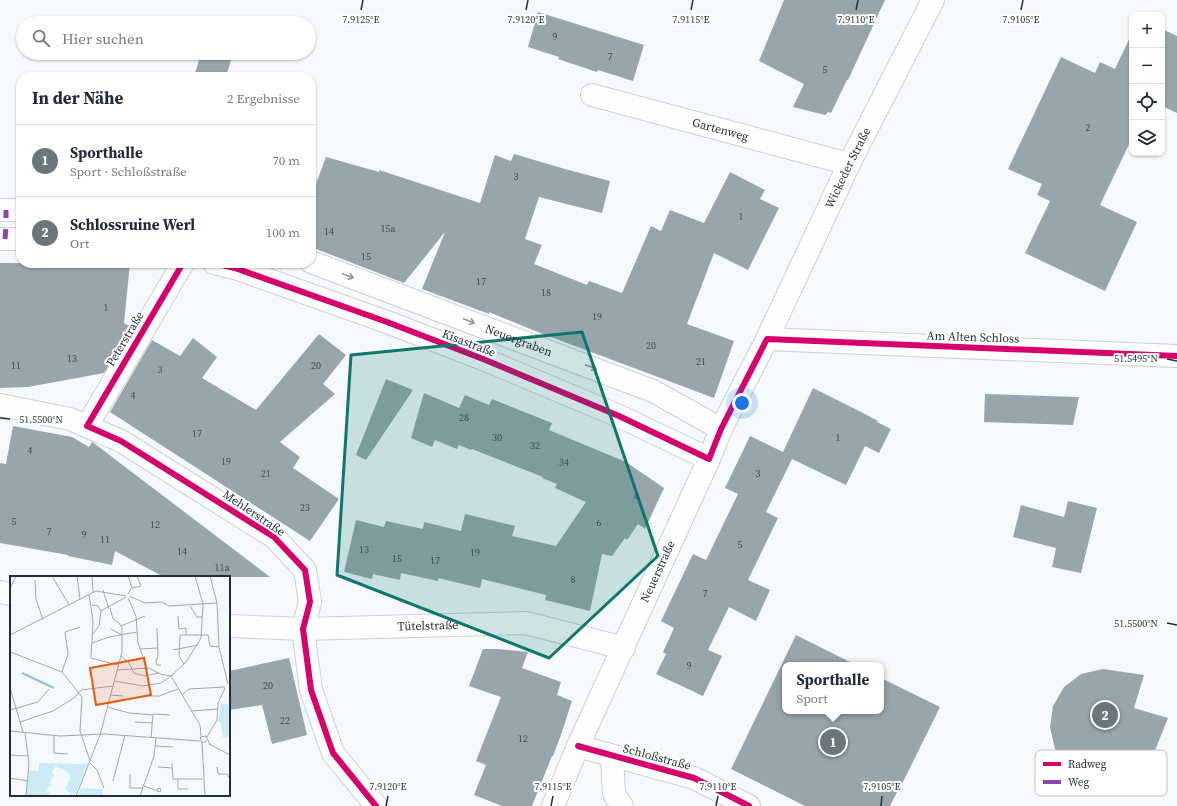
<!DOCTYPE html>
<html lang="de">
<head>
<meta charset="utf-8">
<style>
	body { margin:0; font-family:"Source Serif 4",serif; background:#f6f6f7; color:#1f2937 }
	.controls { position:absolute; right:12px; top:12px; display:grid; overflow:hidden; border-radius:8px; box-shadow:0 1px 3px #0004 }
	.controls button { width:36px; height:36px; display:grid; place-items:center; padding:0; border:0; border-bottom:1px solid #e0e1e3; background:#fff; color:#1f2937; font:20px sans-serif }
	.you { position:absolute; left:742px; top:403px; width:14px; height:14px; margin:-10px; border:3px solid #fff; border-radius:50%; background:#1a73e8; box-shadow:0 0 0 6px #1a73e833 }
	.badge { display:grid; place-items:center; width:26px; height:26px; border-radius:50%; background:#6c777c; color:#fff; font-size:13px; font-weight:700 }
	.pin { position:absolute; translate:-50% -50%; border:2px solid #fff; box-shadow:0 1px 4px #0006 }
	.popup { position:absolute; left:782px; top:662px; width:102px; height:52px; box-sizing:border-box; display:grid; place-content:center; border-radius:8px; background:#fff; filter:drop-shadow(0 1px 3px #0005); font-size:13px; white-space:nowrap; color:#747a83 }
	.popup b { font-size:15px; color:#1f2937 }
	.popup::after { content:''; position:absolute; left:50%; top:100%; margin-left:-8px; border:8px solid transparent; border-top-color:#fff }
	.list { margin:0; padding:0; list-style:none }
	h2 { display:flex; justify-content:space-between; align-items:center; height:52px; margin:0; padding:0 16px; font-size:17px }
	h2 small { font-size:13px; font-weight:400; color:#747a83 }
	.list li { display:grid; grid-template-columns:26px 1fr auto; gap:12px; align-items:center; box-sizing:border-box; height:72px; padding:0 16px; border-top:1px solid #e0e1e3 }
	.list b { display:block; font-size:15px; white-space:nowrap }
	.list p { margin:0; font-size:13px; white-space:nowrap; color:#747a83 }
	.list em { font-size:13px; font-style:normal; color:#747a83 }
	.icon { flex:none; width:22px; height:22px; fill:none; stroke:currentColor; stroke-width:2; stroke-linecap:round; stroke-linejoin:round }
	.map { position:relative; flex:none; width:1177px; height:806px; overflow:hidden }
	.search { position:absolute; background:#fff; box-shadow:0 1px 3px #0004; left:16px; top:16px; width:300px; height:44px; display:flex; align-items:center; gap:10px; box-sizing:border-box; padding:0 14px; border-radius:22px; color:#747a83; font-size:15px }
	.panel { position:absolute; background:#fff; box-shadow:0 1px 3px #0004; left:16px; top:72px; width:300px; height:196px; border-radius:16px }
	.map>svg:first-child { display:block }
	.building { fill:#98a6ab }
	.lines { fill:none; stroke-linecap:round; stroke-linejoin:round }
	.minor-casing { stroke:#c8d1d5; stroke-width:24 }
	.minor { stroke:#fefefe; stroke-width:22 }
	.quiet { stroke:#8e44ad; stroke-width:5; stroke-dasharray:10 5; stroke-linecap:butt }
	.cycleway-casing { stroke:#fff; stroke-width:8 }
	.cycleway { stroke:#d6006c; stroke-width:6 }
	.oneway { stroke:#90989a }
	.marked { fill:#0f766e; fill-opacity:0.2; stroke:#0f766e; stroke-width:3; stroke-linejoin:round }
	.ticks { fill:none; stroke:#223137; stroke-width:1.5 }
	.labels { text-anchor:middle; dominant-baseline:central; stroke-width:4; stroke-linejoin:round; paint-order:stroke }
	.number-label { font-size:10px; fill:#404e54 }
	.street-label { font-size:12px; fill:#223137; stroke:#fff }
	.inset-river { fill:none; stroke:#94c2d4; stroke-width:2 }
	.inset-road { fill:none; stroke:#a1a9ad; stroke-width:1 }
	.view { fill:#e8590c; fill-opacity:0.15; stroke:#e8590c; stroke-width:2 }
	.inset-edge { fill:none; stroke:#223137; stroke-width:2 }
	.key { fill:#fff; stroke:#bdc1c3; stroke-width:1 }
	.key-label { font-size:11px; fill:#223137 }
	.ticks-label { font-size:10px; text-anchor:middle; fill:#223137; stroke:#fff; stroke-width:4; stroke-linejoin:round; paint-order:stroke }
</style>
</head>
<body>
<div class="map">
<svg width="1177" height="806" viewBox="0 0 1177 806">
	<rect width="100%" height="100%" fill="#f5f9fb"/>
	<path class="building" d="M784,0h101l-37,80h-1l-16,33 -3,-1 -3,3 -32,-8 11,-23 -45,-23z
		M538,12l106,33 -11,36 -35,-11 -1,2 -39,-13 1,-2 -31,-10z
		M1162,29l15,7v77l-15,-7z
		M1132,33v105l-32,67 37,17 -32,69 -80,-38 25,-52 -13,-6 5,-11 -34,-15 53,-112 34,16 5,-11 15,7z
		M201,53h32l-7,24h-32z
		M514,154l51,15 45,12 -8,32 -63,-16 -14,42 17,6 -8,19 53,21 2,-4 33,12 29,-67 10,5 9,-21 34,13 26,-51 35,18 -5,9 19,9 -31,62 -34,-17 -27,71 47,17 -20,57 -179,-67 -46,-19v2l-67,-25 23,-57 -41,51 -93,-36v-50l15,-40 53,15v-2l101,33 15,-48 16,6z
		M0,263h130l-6,60 7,4 -27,46 -76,14 -28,1z
		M319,334l27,21 -23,29 12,10 -55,48 20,15 -7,11 46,31 -29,42 -200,-129 42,-72 28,16 13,-18 24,19 -15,21 54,32z
		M386,379l27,11 -47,70 -10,-5z
		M813,388l52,26 13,7 -1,1 14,7 -12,24 -14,-7 -19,39 -54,-26 -26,53 12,6 -30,62 22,10 -14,31 -27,-14 -21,43 14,6 -19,40 -47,-22 10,-20 -3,-2 11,-24 -13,-7 32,-67 13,6 32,-66 -13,-6 25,-52 33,16z
		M424,393l35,15 6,-13 24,10 3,-6 60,24 -3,7 77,32 38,26 -19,41 -7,-5 -11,16 -2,-2 -13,18 -10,-2 -12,57 -45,-11 1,-5 -64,-16 -2,9 -42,-10v3l-37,-8 -1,7 -27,-6 -1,5 -28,-7 12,-52 28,7 2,-6 37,8 1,-7 37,9 4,-17 50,12 -3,10 44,10 30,-44 -31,-14 2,-4 -15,-6 1,-1 -71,-28 -1,1 -12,-5 -2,4 -22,-9 -3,7 -21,-9z
		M985,394l94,3 -6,28 -89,-3z
		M13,426l59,11 17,10 3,-5 3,2 175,133h-106l-49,-26 -3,14 -44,-9v-1l-68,-12v-80l6,1z
		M1068,501l29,7 -16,65 -29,-6 4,-19 -43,-11 8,-32 43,12z
		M796,635l60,30h-71v46h96v-33l59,29 -39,79h-1l-10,20h-85l-74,-37z
		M483,649h15l30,3 -6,16 39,14 -4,13 15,6 -11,34 -8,21h-1l-20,50h-30l-28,-11 12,-30 -10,-4 25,-64 -32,-11z
		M289,658l18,77 -35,9 -10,-39 -33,5v-39z
		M1103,669l41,6 -10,33 34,10 -14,35 -19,22 -29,5 -18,-2 -20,-11 -13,-18 -5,-22 3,-21 11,-19 17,-13z"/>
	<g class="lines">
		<defs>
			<g id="minor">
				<path id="s1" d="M592,95l257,69"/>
				<path d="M0,210h21"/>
				<path d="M0,239h21"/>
				<path id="s2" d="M311,262l342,129 68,38"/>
				<path d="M214,263l21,5 152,54 96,37 136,57 90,43"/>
				<path d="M767,339l410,17"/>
				<path d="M0,405l70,14 51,22 153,96 31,33 5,32 -7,27 8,61 22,63 43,53"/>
				<path d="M87,426l96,-163"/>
				<path d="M0,592l11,2"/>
				<path id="s3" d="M229,626l74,3 223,-6 98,25"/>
				<path d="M578,746l116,32 55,28"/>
				<path d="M612,756l2,38 8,12"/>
				<path id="s4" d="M553,806l25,-60 131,-287 12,-30 46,-90 82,-175 84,-164"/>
			</g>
		</defs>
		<use href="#minor" class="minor-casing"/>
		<use href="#minor" class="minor"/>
		<path class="quiet" d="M6,218v-8
			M5,239l1,-12"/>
		<defs>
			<path id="cycleway" d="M183,263l-96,163 34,15 153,96 31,33 5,32 -7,27 8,61 22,63 43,53
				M214,263l21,5 152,54 96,37 136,57 90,43 12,-30 46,-90 410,17
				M578,746l116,32 55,28"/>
		</defs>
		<use href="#cycleway" class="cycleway-casing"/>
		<use href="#cycleway" class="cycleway"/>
	</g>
	<defs><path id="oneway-shaft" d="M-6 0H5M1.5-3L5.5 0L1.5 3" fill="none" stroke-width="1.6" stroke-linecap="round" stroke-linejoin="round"/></defs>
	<g class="oneway">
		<use href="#oneway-shaft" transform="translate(348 276) rotate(21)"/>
		<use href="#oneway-shaft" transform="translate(469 321) rotate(21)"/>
		<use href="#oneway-shaft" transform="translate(591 367) rotate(21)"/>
	</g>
	<path class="marked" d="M582,332l76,224 -109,102 -212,-83 14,-220z"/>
	<path class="ticks" d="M361,10l2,-10M526,10l2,-10M691,10l2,-10M856,10l2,-10M1021,10l2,-10M1167,359l10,2M0,418l10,1M1167,623l10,2M386,806l2,-10M551,806l2,-10M716,806l2,-10M881,806l1,-10"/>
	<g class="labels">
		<g class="number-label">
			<text x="555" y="36">9</text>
			<text x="610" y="56">7</text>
			<text x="825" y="69">5</text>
			<text x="1088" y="127">2</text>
			<text x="516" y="176">3</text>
			<text x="741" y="216">1</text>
			<text x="388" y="228">15a</text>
			<text x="329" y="231">14</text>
			<text x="366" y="256">15</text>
			<text x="481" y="281">17</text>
			<text x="546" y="292">18</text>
			<text x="106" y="307">1</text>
			<text x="597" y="316">19</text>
			<text x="651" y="345">20</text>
			<text x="72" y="358">13</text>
			<text x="701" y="361">21</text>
			<text x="16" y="365">11</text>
			<text x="316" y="365">20</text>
			<text x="160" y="369">3</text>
			<text x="133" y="395">4</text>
			<text x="464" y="417">28</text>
			<text x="197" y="433">17</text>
			<text x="497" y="437">30</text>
			<text x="838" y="437">1</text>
			<text x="535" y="445">32</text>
			<text x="30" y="450">4</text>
			<text x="226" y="461">19</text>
			<text x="564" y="462">34</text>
			<text x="266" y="473">21</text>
			<text x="758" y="473">3</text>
			<text x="636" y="496">4</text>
			<text x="305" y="507">23</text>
			<text x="14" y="521">5</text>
			<text x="599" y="522">6</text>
			<text x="155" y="524">12</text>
			<text x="49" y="531">7</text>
			<text x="84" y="534">9</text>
			<text x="105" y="539">11</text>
			<text x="740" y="544">5</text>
			<text x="364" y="549">13</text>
			<text x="182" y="551">14</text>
			<text x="475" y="552">19</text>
			<text x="397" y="558">15</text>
			<text x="435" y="560">17</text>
			<text x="222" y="567">11a</text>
			<text x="573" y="579">8</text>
			<text x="705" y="593">7</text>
			<text x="689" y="665">9</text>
			<text x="268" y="685">20</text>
			<text x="285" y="720">22</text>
			<text x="523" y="738">12</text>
		</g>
		<g class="street-label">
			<text stroke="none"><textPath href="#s1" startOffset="133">Gartenweg</textPath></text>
			<text stroke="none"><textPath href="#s4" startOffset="703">Wickeder Straße</textPath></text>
			<text transform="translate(973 337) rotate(2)">Am Alten Schloss</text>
			<text transform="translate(125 339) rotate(-59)">Peterstraße</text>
			<text stroke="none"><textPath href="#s2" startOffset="222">Neuergraben</textPath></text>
			<text transform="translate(469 343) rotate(21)">Kisastraße</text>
			<text transform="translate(254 513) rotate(34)">Mehlerstraße</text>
			<text stroke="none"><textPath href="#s4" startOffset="257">Neuerstraße</textPath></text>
			<text stroke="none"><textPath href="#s3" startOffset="199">Tütelstraße</textPath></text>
			<text transform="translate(657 757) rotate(15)">Schloßstraße</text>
		</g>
	</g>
	<g transform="translate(10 576)">
		<rect width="220" height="220" fill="#f5f9fb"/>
		<path d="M211,127l9,2v31l-7,2 -2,-16h-3zM29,187l44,1 5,-1 -13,32 -10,-5 5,-11 -1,-6 -14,-7 -3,7 3,2 -6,8 3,1 -6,7 4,1 -2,4h-22l3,-26 10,1zM71,212l21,1 1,7h-25z" fill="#cdebf7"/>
		<path class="inset-river" d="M12,97l32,15"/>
		<path class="inset-road" d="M42,0l17,29M67,0l3,23M82,0l1,16M118,0l4,11 -4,7M200,0l7,27 2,44 9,37M25,4l1,19 7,21M122,12l9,-2 -4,-10M0,13l6,-13M93,14l6,19M79,18l4,27 -2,37 27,7M119,20l16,7 17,-1 7,4 48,-3M118,22l8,18 2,27 9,25M82,29l6,1 3,5 25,-14M180,30l7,11h6M168,40l1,13 7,-1v7M111,50l24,-10M147,52l1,28 -2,6 1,3h4M101,53l11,6M0,59l86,-44 30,5M82,59l7,-9 2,-15M82,67l17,-6 28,-5M130,73l18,-1M163,74l25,-5M0,76l52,20 20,25 -2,34 10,30M111,80l8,7 5,10 10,3 15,-3M174,88l-5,-8 1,-21h28l2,11 9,1M107,94l32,-2 11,6 11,2M52,96l6,-18 -3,-22 15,-5M161,100l15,-14 15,-24 2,-34 -8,-28M161,100l29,49 1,11M104,105l29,5 18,-3 10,-7M0,112l13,44M100,119l13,1M172,119l7,-6 36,-2M138,120h11l19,-7M97,131l22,6 24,2M0,134l28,-8 11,-13M181,135l27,-2M10,146l33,-11 21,-13 7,-8 32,-4M125,146l17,1M0,155l50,5 44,-2 96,7M15,157l4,30 -3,33M44,159v18l14,1M197,161l10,-17 1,-17 7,-15M141,162l2,-24 17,1M197,165l-5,2 -2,-6 6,-1 4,9M192,167l3,53M199,168l21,11M145,170l18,1M0,179l19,1M80,187l7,7 7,18M162,187l1,16h30M148,191l14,1M207,191l1,7h9l3,5M120,198v14h13M0,202l18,3M168,203v10h10M103,205l12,-46M134,210l16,6 1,-3 -3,-1 -1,3M66,220l24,-61 22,-83v-24l-3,-5 -6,-4 -3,-11M113,220h16M130,220l14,-40 2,-18"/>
		<path class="view" d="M134,82l7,37 -55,10 -6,-37z"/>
		<rect width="220" height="220" class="inset-edge"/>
	</g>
	<rect x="1035" y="750" width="132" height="46" rx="6" class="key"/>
	<rect x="1043" y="762" width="18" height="4" fill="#d6006c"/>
	<rect x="1043" y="780" width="18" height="4" fill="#8e44ad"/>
	<g class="key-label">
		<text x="1068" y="768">Radweg</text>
		<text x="1068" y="786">Weg</text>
	</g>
	<g class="ticks-label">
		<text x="361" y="23">7.9125°E</text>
		<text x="526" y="23">7.9120°E</text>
		<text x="691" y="23">7.9115°E</text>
		<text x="856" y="23">7.9110°E</text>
		<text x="1021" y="23">7.9105°E</text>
		<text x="1136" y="362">51.5495°N</text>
		<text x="41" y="423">51.5500°N</text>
		<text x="1136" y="627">51.5500°N</text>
		<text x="388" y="790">7.9120°E</text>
		<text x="553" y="790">7.9115°E</text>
		<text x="718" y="790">7.9110°E</text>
		<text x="882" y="790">7.9105°E</text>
	</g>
</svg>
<div class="controls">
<button>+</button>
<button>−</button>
<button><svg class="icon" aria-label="locate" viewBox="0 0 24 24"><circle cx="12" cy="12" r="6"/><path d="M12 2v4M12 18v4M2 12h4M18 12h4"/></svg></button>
<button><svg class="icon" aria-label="layers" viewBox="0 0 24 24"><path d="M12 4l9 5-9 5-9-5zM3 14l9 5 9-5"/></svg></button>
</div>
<div class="you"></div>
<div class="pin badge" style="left:833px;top:742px">1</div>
<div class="popup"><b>Sporthalle</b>Sport</div>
<div class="pin badge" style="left:1105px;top:715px">2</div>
<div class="search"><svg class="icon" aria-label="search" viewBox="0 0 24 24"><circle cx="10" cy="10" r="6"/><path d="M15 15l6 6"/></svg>Hier suchen</div>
<section class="panel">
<h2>In der Nähe<small>2 Ergebnisse</small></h2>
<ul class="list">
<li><span class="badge">1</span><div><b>Sporthalle</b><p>Sport · Schloßstraße</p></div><em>70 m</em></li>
<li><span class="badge">2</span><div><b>Schlossruine Werl</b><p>Ort</p></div><em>100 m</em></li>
</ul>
</section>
</div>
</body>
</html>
